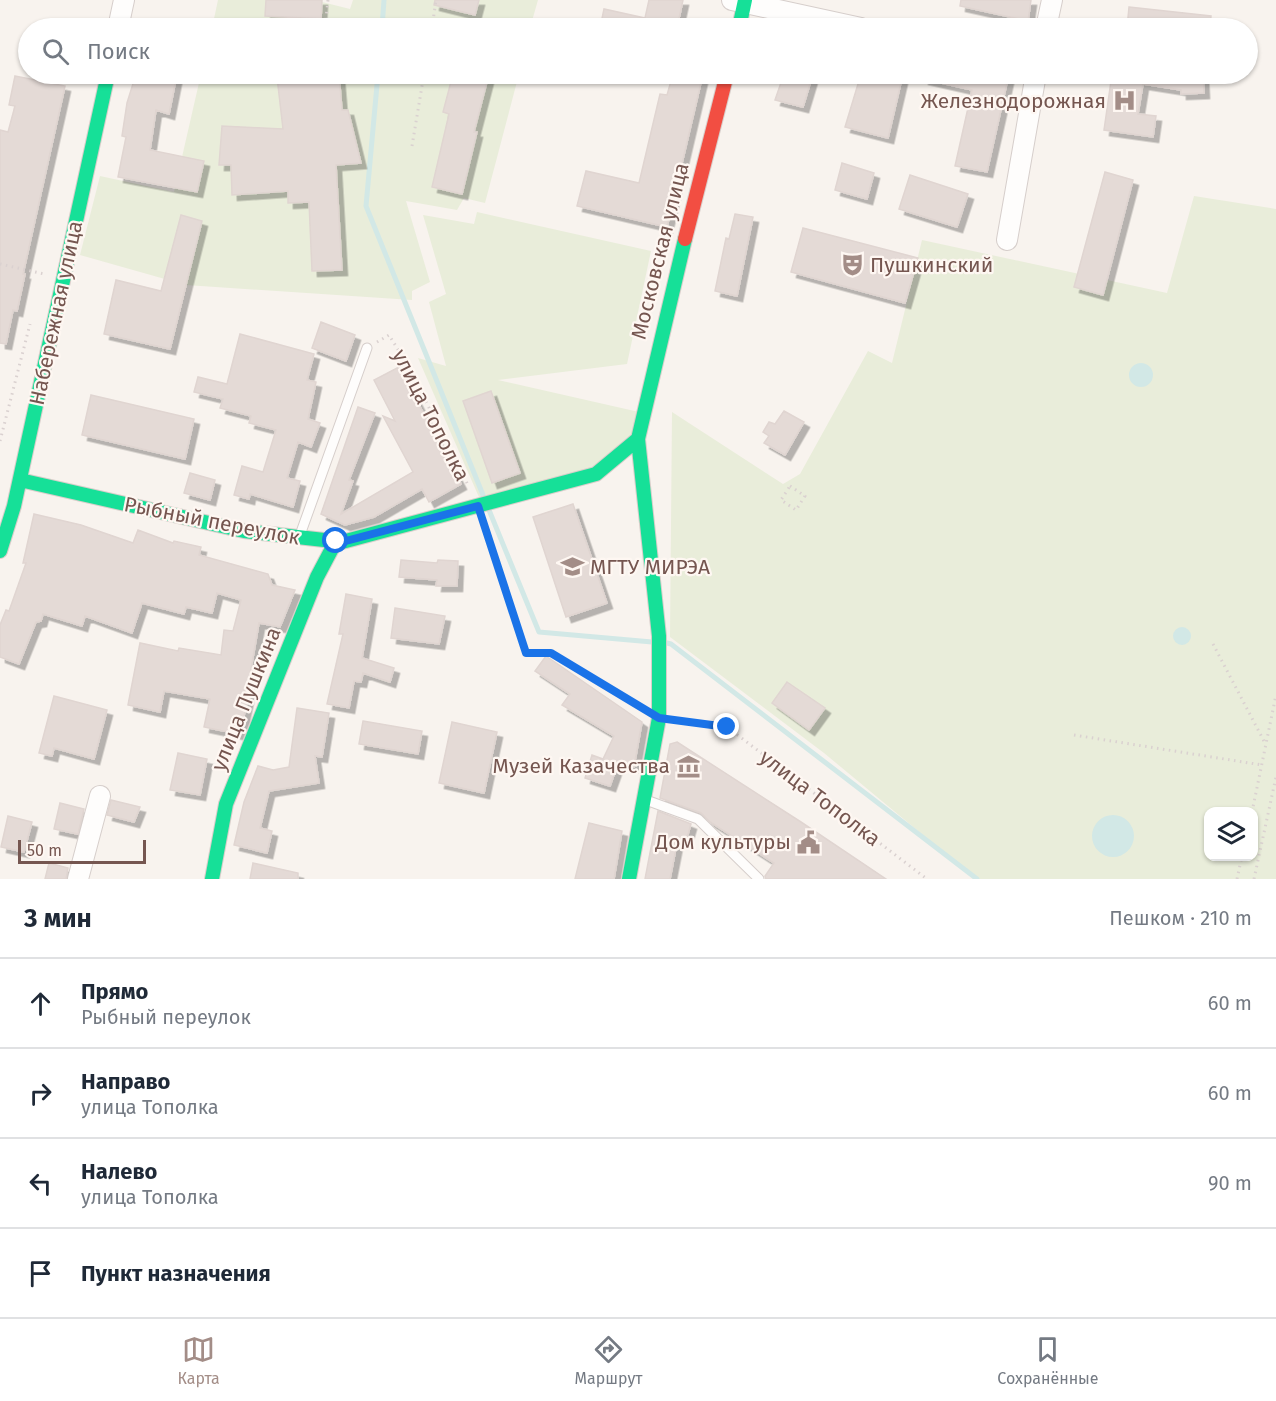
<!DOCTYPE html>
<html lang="ru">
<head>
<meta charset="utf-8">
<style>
	body { margin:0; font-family:"Fira Sans",sans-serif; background:#f2f2f3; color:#1f2937 }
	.controls { position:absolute; right:18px; bottom:18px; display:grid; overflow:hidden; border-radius:12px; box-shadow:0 2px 4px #0004 }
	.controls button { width:54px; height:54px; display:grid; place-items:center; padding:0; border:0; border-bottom:2px solid #e0e1e3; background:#fff; color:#1f2937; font:30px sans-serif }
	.scale { position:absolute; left:18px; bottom:15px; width:128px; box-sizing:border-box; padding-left:6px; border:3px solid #755650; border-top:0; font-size:16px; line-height:21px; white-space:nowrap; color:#755650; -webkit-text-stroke:4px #fef7f2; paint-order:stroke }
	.stop { position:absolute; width:18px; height:18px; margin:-14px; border:4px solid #1a73e8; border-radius:50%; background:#fff }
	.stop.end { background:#1a73e8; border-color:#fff; box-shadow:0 2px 6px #0008 }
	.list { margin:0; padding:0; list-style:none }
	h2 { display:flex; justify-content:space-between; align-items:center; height:78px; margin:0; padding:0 24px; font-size:26px }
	h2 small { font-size:20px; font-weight:400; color:#747a83 }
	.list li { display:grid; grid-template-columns:39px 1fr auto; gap:18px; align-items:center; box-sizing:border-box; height:90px; padding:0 24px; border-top:2px solid #e0e1e3 }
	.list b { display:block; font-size:22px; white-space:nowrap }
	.list p { margin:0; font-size:20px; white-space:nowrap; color:#747a83 }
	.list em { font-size:20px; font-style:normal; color:#747a83 }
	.icon { flex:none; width:33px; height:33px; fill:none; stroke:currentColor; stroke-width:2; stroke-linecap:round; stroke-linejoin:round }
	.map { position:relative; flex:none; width:1276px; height:879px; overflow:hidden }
	.search { position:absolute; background:#fff; box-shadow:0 2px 4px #0004; left:18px; right:18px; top:18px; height:66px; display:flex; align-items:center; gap:15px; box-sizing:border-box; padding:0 21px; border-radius:33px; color:#747a83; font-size:22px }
	.sheet { height:438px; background:#fff }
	nav { display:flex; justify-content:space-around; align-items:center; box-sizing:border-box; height:84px; border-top:2px solid #e0e1e3; background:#fff; font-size:16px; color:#747a83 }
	nav a { display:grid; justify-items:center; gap:3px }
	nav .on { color:#a38d87 }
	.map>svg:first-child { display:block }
	.green { fill:#e9edda; fill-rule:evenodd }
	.water { fill:#d2e8e6 }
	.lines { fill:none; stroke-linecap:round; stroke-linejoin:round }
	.stream { stroke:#d2e8e6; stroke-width:5 }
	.building { fill:#e4dad6; stroke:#e0d5d1; stroke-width:1.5; filter:url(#shadow) }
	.lane-casing { stroke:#d6cecb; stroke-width:11 }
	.street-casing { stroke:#d6cecb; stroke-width:22 }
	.fast-casing { stroke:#d8ceca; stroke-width:16 }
	.jam-casing { stroke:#d8ceca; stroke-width:16 }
	.path { stroke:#dad1d0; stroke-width:3; stroke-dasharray:1.5 4.5; stroke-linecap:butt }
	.lane { stroke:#fefdfc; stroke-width:9 }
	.street { stroke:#fefdfc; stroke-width:20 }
	.fast { stroke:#16e098; stroke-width:14 }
	.jam { stroke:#f24e42; stroke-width:14 }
	.route { stroke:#1a73e8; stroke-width:8 }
	.labels { text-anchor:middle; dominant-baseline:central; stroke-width:4.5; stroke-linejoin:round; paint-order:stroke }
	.poi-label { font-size:21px; fill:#755650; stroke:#fef7f2; text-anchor:end }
	.street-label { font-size:21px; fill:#755650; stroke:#fef7f2 }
</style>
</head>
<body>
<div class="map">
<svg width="1276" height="879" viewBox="0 0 1276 879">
	<defs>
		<filter id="shadow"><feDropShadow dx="5.5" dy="5.5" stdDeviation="0" flood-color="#0004"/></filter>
	</defs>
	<rect width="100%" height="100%" fill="#f8f3ee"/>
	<path class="green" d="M218,0h96l36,9 3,-9h185l-8,28h-318z
		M201,74h318l-34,129 -21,-5 -7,12 -51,-9 24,81 -18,9v9l-226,-15 -106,-30 20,-79 74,16z
		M1194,196l82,13v670h-300l-152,-126 -154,-116 2,-225 111,72 17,-10 68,-123 24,12 30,-123 245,53zM1208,812h46v44h-46z
		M477,212l174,39 -24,113 -129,16 141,32 -6,26 -37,33 -114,33 -64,-146 28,8 -17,-64 17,-8 -23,-79 51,9z"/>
	<path class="water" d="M1129 375a12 12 0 1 1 24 0a12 12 0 1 1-24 0Z
		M1173 636a9 9 0 1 1 18 0a9 9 0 1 1-18 0Z
		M1092 836a21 21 0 1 1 42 0a21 21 0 1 1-42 0Z"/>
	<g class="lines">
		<path class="stream" d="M382,28l2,-28
			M378,74l-12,132 117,289
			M489,510l50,122 113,10
			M667,643l4,1 306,235"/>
	</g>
	<path class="building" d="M266,0h56l-1,19 -56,-3z
		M435,0h44l-4,15 -41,-10z
		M649,0h34l-6,28h-77l4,-19 41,9z
		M961,0h70l-3,21 -68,-15z
		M1129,7l82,9 -1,12h-83z
		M136,74h41l-8,40 -13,-4 -6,40 54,11 -7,31 -79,-15 8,-40 -4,-1 5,-33z
		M316,74h23l3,36h6l13,53 -25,2 6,105 -30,1 -3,-69 -21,1v-12l-56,4 -1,-30h-12l3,-39 61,3 -6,-52z
		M453,74h36l-15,58h3l-15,62 -30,-7 17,-73 -6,-2z
		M673,74h30l-36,153 -90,-21 9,-35 53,12 21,-89 7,1z
		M784,74h29l-10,33 -28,-7z
		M861,74h42l-15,64 -43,-11z
		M923,74h86l-22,98 -32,-6 17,-76 -49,-11z
		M1112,74h91l1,19 -23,1v-4l-38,-6 -5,30 18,2 -3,21 -49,-7z
		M15,76l50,10 -42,188h2l-8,37 -4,-1 -7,34 -6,-1v-213l8,2 7,-26 -6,-1z
		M842,163l32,10 -7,26 -32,-9z
		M1105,172l28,8 -30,115 -29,-8z
		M910,175l58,19 -11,33 -58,-18z
		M735,214l18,3 -16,79 -22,-5 11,-53 3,1z
		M181,215l21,6 -32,128 -66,-15 12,-54 45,11z
		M803,228l115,30 -13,45 -114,-31z
		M321,322l34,13 -9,26 -34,-13z
		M240,334l74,20 -7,26 9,2 -8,37 12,4 -9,24 -13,-5 -11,36 13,3 -7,26 -43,-13 -1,5 -15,-4 8,-29 21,6 13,-42 -27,-7 2,-7 -31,-8 3,-9 -29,-7 4,-15 29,7z
		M399,367l62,117 -32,18 -7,-13 -48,28 -29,8 -24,-11 37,-107 17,6 -26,67 4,1 -12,33 72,-42 -30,-56 12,5 -21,-41z
		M491,391l29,82 -28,10 -29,-82z
		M91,395l103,24 -9,40 -103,-24z
		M784,411l20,11 -19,33 -21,-12 5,-7 -6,-4 6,-10 6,2z
		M190,473l25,7 -5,20 -26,-7z
		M573,504l34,99 -41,14 -33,-100z
		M34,514l47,11 52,18 5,-13 35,13 1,-2 27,6 -2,8 69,19 4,11 23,5 -15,37 -21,-4 -12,69 2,1 -5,23 -7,18 -33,-7 6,-28 -46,-8 -4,21 -32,-7 12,-62 38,8 1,-3 42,7 3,-25 9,1 8,-31 -24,-7 -5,20 -26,-6 -2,7 -42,-11 -10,30 -47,-17 -3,10 -39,-12 -2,7 -5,1 -17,42 -19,-7v-32l6,-15 3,1 17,-48h-3z
		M401,560l36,3 1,-3 20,1 -1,25h-21l1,-6 -38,-3z
		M346,594l26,5 -10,59 32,10 -4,14 -27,-9 -2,9 -7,-1 -5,27 -22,-4 16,-70h-4z
		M395,608l50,8 -6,28 -48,-6z
		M546,656l96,66 -8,45 -15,-6 -9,25 -25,-8 7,-23 11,4 11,-23 -52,-31 8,-11 -35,-23z
		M787,682l38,26 -16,22 -37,-27z
		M54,696l53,14 -13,49 -40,-11 -2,8 -13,-3z
		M297,708l32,5 -7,44 -7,-1 4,27 -50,8 -9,37 12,3 -5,22 -33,-8 10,-43 14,-36 15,4 16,-3z
		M363,721l59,10 -4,23 -59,-10z
		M452,722l45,10 -13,61 -45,-10z
		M677,742l124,80 85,57h-120l-1,-3 9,-13 -64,-41 -9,-9 -41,-15 10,-54z
		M178,753l29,6 -7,36 -30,-5z
		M111,800l29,7 -6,15 -27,-7z
		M60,803l24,6 -6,25 -24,-5z
		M658,811l33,13 -5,17 -8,-3 -8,41h-25z
		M8,816l24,6 -8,30 -23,-5z
		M589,823l33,8 -8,48h-39z
		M49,863l19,5 -2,11h-21z
		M253,863l45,10v6h-48z"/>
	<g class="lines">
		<defs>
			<path id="lane" d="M300,535l67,-187
				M646,800l52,19 61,60"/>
			<path id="street" d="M732,0l129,28
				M118,28l6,-28
				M1046,28l6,-28
				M1007,240l29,-166
				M78,879l22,-83"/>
			<path id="fast" d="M739,28l6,-28
				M20,480l224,51 98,11 254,-68 42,-35
				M0,551l14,-45 94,-432
				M212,879l14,-75 91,-227 19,-36
				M629,879l30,-161v-82l-21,-197 47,-200"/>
			<path id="jam" d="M685,239l42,-165"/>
		</defs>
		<use href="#lane" class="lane-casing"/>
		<use href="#street" class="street-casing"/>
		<use href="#fast" class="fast-casing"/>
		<use href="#jam" class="jam-casing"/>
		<path class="path" d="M328,0l-2,18 3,10
			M432,28l4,-28
			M412,146l12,-72
			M0,264l44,10
			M377,342l12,-7 18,29 62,123
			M0,441l30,-117
			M790,486l15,10 -9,14 -15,-10z
			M485,526l41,127h25l87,53
			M1213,644l53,101
			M680,721l47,6 200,152
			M1074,735l188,30
			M1252,812l24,-117
			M1237,879l5,-23
			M1254,879l22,-102"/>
		<use href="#lane" class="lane"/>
		<use href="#street" class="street"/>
		<use href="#fast" class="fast"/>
		<use href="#jam" class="jam"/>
	</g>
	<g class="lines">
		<path class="route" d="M336,541l6,1 136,-36 48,147h25l108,65 68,9"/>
	</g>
	<defs>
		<symbol id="hospital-bare" viewBox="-9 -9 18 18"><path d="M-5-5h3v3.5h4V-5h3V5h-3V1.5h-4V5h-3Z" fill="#a38d87" stroke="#fef7f2" stroke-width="2.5" paint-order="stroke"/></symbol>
		<symbol id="theatre-bare" viewBox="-9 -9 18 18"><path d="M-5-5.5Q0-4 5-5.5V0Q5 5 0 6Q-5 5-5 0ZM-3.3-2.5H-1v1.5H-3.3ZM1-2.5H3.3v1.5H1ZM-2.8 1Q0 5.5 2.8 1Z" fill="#a38d87" stroke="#fef7f2" stroke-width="2.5" paint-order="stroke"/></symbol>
		<symbol id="university-bare" viewBox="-9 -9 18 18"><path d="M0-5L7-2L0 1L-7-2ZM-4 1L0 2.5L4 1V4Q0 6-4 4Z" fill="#a38d87" stroke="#fef7f2" stroke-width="2.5" paint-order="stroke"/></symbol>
		<symbol id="museum-bare" viewBox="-9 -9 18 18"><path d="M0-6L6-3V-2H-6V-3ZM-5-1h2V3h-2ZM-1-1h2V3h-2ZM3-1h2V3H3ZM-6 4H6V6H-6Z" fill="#a38d87" stroke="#fef7f2" stroke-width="2.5" paint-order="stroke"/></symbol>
		<symbol id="civic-bare" viewBox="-9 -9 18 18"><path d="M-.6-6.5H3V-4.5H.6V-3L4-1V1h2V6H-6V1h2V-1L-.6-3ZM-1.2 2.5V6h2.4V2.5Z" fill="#a38d87" stroke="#fef7f2" stroke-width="2.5" paint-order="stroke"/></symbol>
	</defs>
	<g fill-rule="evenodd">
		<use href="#hospital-bare" x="1108" y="84" width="33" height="33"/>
		<use href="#theatre-bare" x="836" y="248" width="33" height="33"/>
		<use href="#university-bare" x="556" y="550" width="33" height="33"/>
		<use href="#museum-bare" x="672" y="750" width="33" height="33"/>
		<use href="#civic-bare" x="792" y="826" width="33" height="33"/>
	</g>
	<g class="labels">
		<g class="poi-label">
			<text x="1106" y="101">Железнодорожная</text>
			<text x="870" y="265" text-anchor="start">Пушкинский</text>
			<text x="590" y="567" text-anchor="start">МГТУ МИРЭА</text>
			<text x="670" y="766">Музей Казачества</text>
			<text x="791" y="842">Дом культуры</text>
		</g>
		<g class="street-label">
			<text transform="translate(660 251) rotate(-76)">Московская улица</text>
			<text transform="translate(56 313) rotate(-78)">Набережная улица</text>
			<text transform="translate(431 415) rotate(63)">улица Тополка</text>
			<text transform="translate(212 521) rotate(11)">Рыбный переулок</text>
			<text transform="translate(246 699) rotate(-68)">улица Пушкина</text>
			<text transform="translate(820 798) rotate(37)">улица Тополка</text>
		</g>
	</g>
</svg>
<div class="controls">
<button><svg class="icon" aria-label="layers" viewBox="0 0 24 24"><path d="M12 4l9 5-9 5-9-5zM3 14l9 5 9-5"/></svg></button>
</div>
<div class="scale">50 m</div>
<div class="stop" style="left:336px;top:541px"></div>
<div class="stop end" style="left:727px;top:727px"></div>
<div class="search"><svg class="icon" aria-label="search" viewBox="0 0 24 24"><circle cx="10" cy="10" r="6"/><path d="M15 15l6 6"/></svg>Поиск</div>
</div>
<section class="sheet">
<h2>3 мин<small>Пешком · 210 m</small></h2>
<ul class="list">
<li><svg class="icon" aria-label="ahead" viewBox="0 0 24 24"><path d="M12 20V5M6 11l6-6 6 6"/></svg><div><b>Прямо</b><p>Рыбный переулок</p></div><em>60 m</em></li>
<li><svg class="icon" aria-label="right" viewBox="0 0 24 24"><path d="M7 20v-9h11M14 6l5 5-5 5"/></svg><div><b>Направо</b><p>улица Тополка</p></div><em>60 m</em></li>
<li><svg class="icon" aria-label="left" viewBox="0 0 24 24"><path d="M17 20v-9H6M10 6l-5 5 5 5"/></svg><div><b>Налево</b><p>улица Тополка</p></div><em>90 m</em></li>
<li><svg class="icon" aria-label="arrive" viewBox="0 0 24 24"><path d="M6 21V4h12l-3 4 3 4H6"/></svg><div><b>Пункт назначения</b></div></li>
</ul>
</section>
<nav>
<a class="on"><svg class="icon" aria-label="map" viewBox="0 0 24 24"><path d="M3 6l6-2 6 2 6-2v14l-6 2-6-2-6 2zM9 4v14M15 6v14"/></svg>Карта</a>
<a><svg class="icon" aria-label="directions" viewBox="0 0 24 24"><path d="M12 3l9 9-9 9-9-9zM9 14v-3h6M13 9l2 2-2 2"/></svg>Маршрут</a>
<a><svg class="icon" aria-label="saved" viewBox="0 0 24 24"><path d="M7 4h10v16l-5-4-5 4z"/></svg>Сохранённые</a>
</nav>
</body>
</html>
